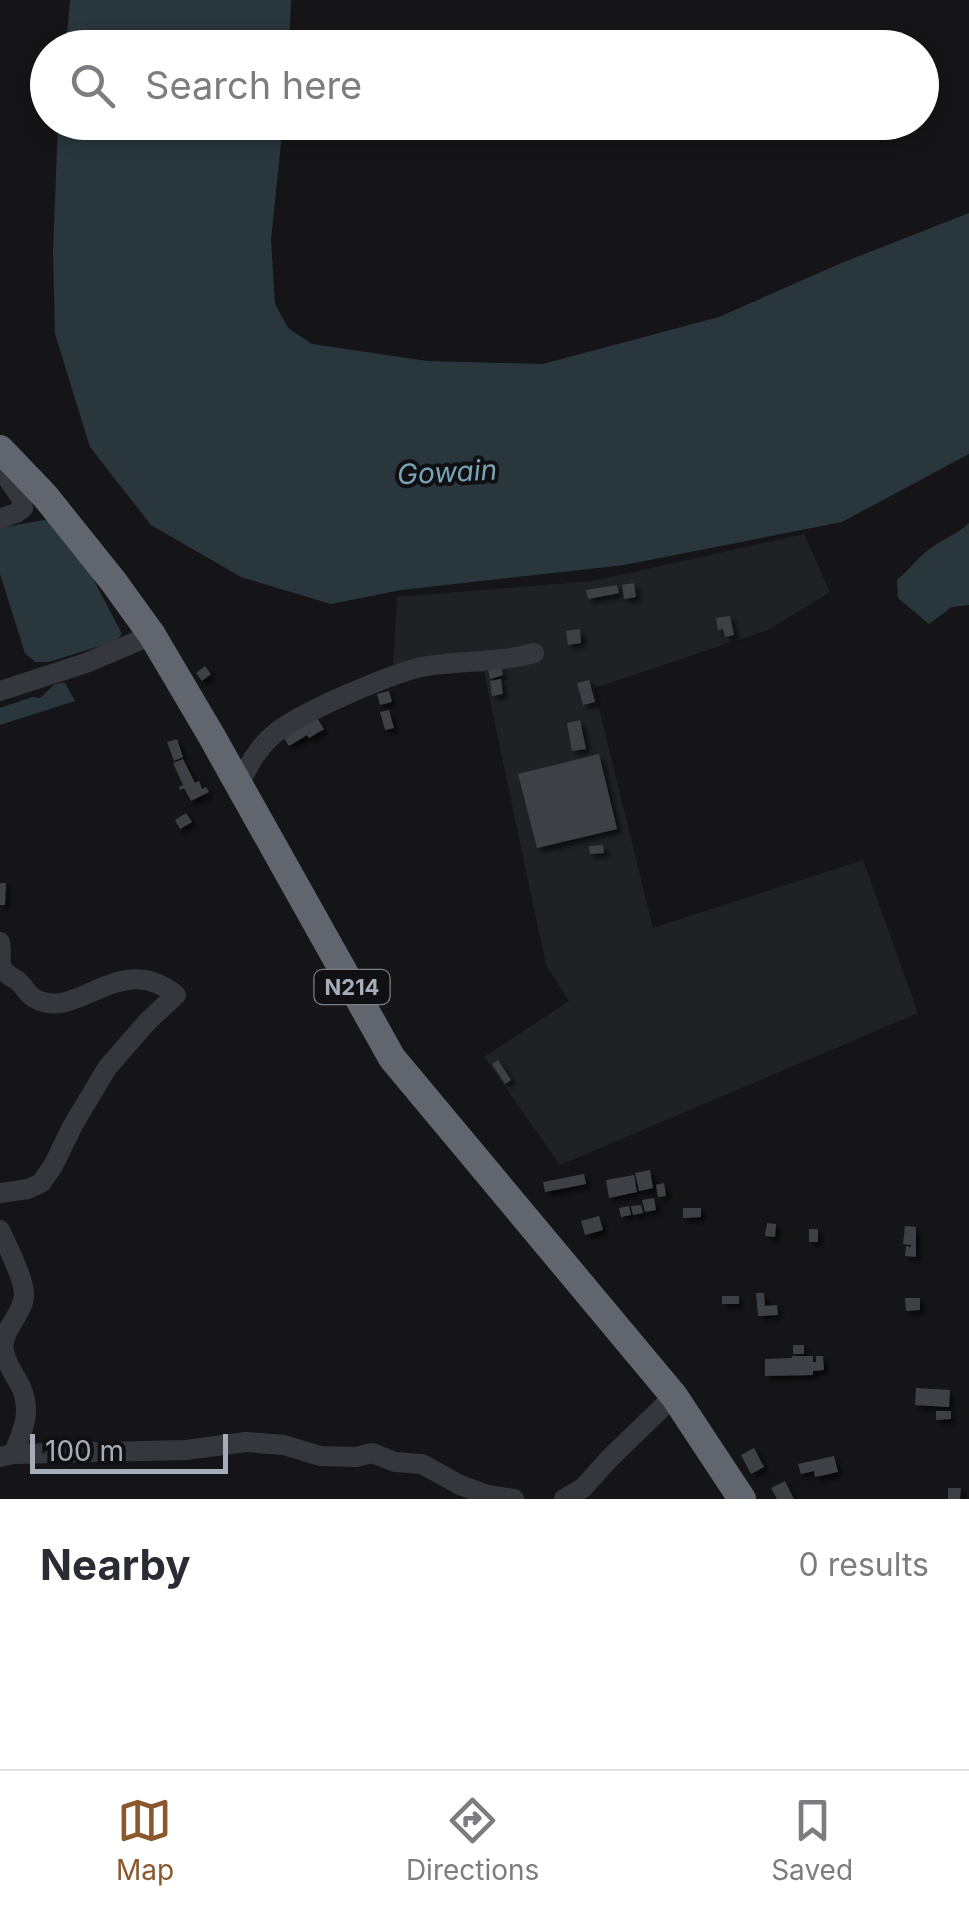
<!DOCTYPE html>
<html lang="en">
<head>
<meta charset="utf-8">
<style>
	body { margin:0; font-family:Inter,sans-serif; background:#f7f7f7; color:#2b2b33 }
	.scale { position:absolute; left:30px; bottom:25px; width:198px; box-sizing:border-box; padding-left:10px; border:5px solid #a5aeb8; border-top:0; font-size:28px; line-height:35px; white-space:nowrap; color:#a5aeb8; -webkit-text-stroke:8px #101012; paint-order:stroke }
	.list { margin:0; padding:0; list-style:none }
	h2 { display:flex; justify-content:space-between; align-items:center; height:130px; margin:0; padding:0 40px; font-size:42px }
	h2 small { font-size:32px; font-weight:400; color:#7c7c81 }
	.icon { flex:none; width:55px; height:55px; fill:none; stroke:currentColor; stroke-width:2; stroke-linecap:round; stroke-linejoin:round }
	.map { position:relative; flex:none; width:969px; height:1499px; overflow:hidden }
	.search { position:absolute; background:#fff; box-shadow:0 5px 15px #0003; left:30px; right:30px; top:30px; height:110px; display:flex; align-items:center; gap:25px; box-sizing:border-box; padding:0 35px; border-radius:55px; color:#7c7c81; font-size:38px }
	.sheet { height:270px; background:#fff }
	nav { display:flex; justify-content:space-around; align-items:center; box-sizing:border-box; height:140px; border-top:2px solid #e1e1e2; background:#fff; font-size:28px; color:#7c7c81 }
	nav a { display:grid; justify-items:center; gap:5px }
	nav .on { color:#8a582c }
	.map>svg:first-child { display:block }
	.built { fill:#202124 }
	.water { fill:#29373c }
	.building { fill:#3e4044; filter:url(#shadow) }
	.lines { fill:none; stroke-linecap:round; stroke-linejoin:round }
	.minor { stroke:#35373c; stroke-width:20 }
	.highway { stroke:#61666e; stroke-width:28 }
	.labels { text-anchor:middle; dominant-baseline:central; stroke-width:8; stroke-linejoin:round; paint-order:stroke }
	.shield { fill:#101012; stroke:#787f86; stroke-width:2.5 }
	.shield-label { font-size:22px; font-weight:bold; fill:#a5aeb8 }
	.water-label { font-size:28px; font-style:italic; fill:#79a4b7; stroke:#101012 }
</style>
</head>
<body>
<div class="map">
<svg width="969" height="1499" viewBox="0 0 969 1499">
	<defs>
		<filter id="shadow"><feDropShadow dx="4.5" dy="4.5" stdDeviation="2.5" flood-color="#0009"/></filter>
	</defs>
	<rect width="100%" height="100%" fill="#151517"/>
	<path class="built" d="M804,534l26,58 -62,38 -174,58 59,240 210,-68 55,153 -358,152 -76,-108 85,-56 -23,-36 -62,-293 -91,-5 4,-70 196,-16z"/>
	<path class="water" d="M70,0h221l-2,47h-223z
		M58,123h225l-12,117 4,64 13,24 24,16 115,17 116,3 176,-47 120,-53 130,-51v241l-127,68 -218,43 -223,25 -70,14 -90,-27 -90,-52 -61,-78 -35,-113 -2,-83z
		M44,520l11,3 18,17 49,94 -6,7 -67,21h-14l-10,-9 -25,-79v-46z
		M969,523v82l-17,2 -23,17 -31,-26 -1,-18c11,-9 19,-20 30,-29 14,-12 27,-14 42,-28z
		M61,683h4l10,18 -75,24v-17l32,-11 8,1 15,-14z"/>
	<path class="building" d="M634,583l2,14 -12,2 -2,-14z
		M617,585l2,8 -31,6 -2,-9z
		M730,616l4,19 -9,2 -2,-8 -5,1 -2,-12z
		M580,629l1,14 -13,2 -2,-14z
		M205,666l6,8 -9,7 -6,-8z
		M501,667l2,8 -13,4 -2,-9z
		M501,679l2,15 -11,2 -2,-15z
		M589,680l6,22 -12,3 -6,-22z
		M389,691l3,11 -12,3 -3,-11z
		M389,710l5,18 -9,2 -5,-18z
		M317,718l7,11 -15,9 -2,-3 -18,11 -5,-8z
		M580,720l6,29 -14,2 -5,-28z
		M177,739l6,18 -9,4 -7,-19z
		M599,754l18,75 -80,19 -19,-74z
		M183,759l12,24 4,-2 3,8 4,-2 3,5 -18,9 -7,-13 -4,2 -1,-3 4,-2 -10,-22z
		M186,813l6,9 -12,7 -5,-9z
		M603,845l1,8 -14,1 -1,-8z
		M0,883h6l-1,22h-5z
		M498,1060l13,20 -6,4 -13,-20z
		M650,1170l3,18 -14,3 -4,-18z
		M584,1174l2,10 -41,8 -2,-10z
		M634,1175l3,17 -28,6 -3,-18z
		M664,1183l2,13 -8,1 -2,-12z
		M654,1198l2,12 -11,2 -3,-12z
		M641,1205l2,8 -10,2 -2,-9z
		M629,1206l2,9 -10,2 -2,-9z
		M683,1208h18v9l-18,1z
		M599,1216l4,14 -18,5 -4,-14z
		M767,1223l9,1 -1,13 -10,-1z
		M905,1226l11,1v30l-11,-1 1,-10 5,1v-2l-8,-1z
		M809,1229h9v13h-9z
		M756,1293h8l1,13 12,-1 1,10 -20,1z
		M722,1296h17v8h-17z
		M905,1298h15v12l-14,1z
		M793,1345h11v9h-11z
		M792,1356h21v6h3v-6h7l1,14 -11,1v4l-48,1v-17l27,-1z
		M916,1388l34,2 -1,17 -34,-2z
		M936,1411h15v8l-15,1z
		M754,1448l10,19 -13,7 -10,-19z
		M834,1456l4,16 -23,5 -1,-6 -13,3 -3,-10z
		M785,1481l9,18h-17l-6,-11z
		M948,1488h13l-1,11h-12z"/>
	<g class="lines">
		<path class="minor" d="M0,467l21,31 2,10 -7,5 -16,6
			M0,691l86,-28 66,-28
			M239,785c9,-19 18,-36 34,-50 23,-21 123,-64 154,-69 36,-6 71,-3 107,-13
			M0,942c2,8 0,15 1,23 2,9 10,11 17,16 6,5 9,13 16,17 43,26 84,-50 142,-3l-28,26 -41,47 -34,57 -20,41 -12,17 -13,6 -28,4
			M0,1230c7,16 25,50 24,65 -1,22 -24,34 -20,57 3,13 11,23 17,35 11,25 2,44 -8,67
			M0,1457l13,-3 173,-4 60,-8 38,3 36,11 36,1 16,-4 23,9 27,2 38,21 27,10 27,4
			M564,1499l19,-11 27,-30 64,-62"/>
		<path class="highway" d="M0,449l45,47 68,85 39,54 59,100 181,323 282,338 68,103"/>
	</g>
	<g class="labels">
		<rect class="shield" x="314.5" y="970" width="75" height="34" rx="8"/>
		<g class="shield-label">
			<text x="352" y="987">N214</text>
		</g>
		<g class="water-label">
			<text transform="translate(447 472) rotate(-3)">Gowain</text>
		</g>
	</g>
</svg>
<div class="scale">100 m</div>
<div class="search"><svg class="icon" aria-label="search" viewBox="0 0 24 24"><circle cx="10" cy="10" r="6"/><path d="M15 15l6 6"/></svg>Search here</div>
</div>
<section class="sheet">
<h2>Nearby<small>0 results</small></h2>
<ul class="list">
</ul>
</section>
<nav>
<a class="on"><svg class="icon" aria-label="map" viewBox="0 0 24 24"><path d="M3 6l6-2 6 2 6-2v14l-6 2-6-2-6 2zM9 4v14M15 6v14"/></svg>Map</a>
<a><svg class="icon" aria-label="directions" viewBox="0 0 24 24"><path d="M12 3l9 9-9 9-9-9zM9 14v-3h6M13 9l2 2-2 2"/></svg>Directions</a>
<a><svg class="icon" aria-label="saved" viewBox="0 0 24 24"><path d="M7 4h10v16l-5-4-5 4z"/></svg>Saved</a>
</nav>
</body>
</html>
